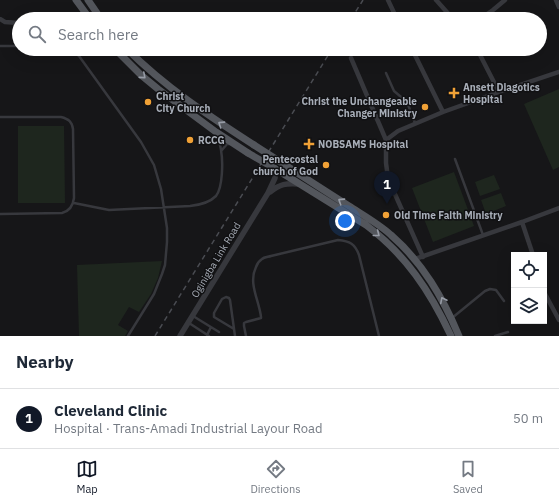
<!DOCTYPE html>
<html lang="en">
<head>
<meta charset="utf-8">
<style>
	body { margin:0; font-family:"IBM Plex Sans",sans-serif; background:#f6f6f7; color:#1f2937 }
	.controls { position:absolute; right:12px; bottom:12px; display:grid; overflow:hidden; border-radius:0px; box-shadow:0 4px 16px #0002 }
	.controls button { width:36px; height:36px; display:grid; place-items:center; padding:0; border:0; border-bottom:1px solid #e0e1e3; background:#fff; color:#1f2937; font:20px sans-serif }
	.you { position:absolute; left:345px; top:221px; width:14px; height:14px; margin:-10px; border:3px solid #fff; border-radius:50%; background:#1a73e8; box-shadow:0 0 0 6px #1a73e833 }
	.badge { display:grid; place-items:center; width:26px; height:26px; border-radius:50%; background:#111827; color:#fff; font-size:13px; font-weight:700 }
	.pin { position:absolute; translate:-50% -33px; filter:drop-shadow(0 1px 2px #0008) }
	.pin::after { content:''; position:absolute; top:21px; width:14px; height:12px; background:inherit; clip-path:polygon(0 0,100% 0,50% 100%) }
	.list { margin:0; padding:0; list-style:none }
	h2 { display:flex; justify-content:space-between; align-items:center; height:52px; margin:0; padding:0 16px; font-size:17px }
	h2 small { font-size:13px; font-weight:400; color:#747a83 }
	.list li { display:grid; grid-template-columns:26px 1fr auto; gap:12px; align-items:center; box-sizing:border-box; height:60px; padding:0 16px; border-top:1px solid #e0e1e3 }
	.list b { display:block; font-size:15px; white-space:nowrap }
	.list p { margin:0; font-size:13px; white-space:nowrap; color:#747a83 }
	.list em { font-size:13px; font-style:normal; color:#747a83 }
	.icon { flex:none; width:22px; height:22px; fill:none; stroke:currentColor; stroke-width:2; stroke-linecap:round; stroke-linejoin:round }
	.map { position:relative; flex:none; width:559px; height:336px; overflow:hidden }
	.search { position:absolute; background:#fff; box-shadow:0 4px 16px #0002; left:12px; right:12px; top:12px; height:44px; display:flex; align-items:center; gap:10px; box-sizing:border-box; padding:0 14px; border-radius:22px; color:#747a83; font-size:15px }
	.sheet { height:112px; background:#fff }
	nav { display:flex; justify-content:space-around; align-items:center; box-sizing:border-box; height:56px; border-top:1px solid #e0e1e3; background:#fff; font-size:11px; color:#747a83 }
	nav a { display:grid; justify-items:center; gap:2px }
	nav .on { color:#111827 }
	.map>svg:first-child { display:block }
	.green { fill:#1e261e }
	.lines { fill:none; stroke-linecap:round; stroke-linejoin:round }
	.service { stroke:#37383d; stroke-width:2.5 }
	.minor { stroke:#37383d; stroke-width:4.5 }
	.tertiary { stroke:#37383d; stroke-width:5.5 }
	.primary { stroke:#53565c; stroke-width:7 }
	.rail { stroke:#4a4c52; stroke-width:1.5; stroke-dasharray:5 4; stroke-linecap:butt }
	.primary-bridge { stroke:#53565c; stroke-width:7 }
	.oneway { stroke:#979ca6 }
	.poi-dot { fill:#f0a136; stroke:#111113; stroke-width:1.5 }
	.labels { text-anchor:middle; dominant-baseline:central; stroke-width:3; stroke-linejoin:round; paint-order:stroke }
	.poi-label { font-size:10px; font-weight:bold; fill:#a8aeb8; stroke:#111113; text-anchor:start }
	.street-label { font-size:10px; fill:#a8aeb8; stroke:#111113 }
</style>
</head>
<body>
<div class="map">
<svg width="559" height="336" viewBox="0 0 559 336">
	<rect width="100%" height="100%" fill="#161618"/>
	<path class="green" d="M559,89v78l-6,3 -29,-66z
		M18,126h46l1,77h-47z
		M454,172l20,54 -41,16 -21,-54z
		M494,175l6,14 -20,7 -5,-14z
		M501,193l5,13 -20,8 -5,-14z
		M162,261l-4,17 -7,16 -12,18 -10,-5 -11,18 10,6 -3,5h-46l-2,-71z"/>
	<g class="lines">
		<path class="service" d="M0,46h19
			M71,49l8,7 62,86 13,23 7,24 6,39v14l-2,23 -3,9 -8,20 -26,42
			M386,73l8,18 13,11 8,21
			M0,117h61c8,2 11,5 12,12l1,69c-1,8 -4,13 -12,15l-62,1
			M222,150l5,-6h3
			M455,159l28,76
			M74,203l35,7 81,-4c10,-1 19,-3 26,-10 7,-9 7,-35 5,-46 -1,-5 -2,-11 -4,-15
			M193,316l26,16
			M452,318l33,-27 5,-2 6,1 8,11
			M189,323l20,13
			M234,329l-20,-12v-4l8,-14 4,-2 3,1 1,2 5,36
			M207,335l4,-8
			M246,336l-2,-10v-3l2,-1 15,-4v-1c-2,-17 -13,-34 -5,-50 1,-3 3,-6 6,-8 2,-2 6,-2 9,-3l67,-16c12,1 17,4 21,15l20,81
			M495,336l13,-4"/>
		<path class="minor" d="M388,0l9,19
			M436,0l1,1 16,18
			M556,0l3,7
			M0,19l5,3 14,1
			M480,19l13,-9 12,-10
			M412,49l31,63
			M477,49l22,43
			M351,58l35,82v23l2,15 6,14 29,65
			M386,140l12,-9 45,-19 56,-20 60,-20
			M522,222l11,33
			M415,259l107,-37 37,-14
			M544,292l15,28"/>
		<path class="tertiary" d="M270,192c10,-8 16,-9 29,-8
			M180,336l88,-143 7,-15v-9"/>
		<path class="primary" d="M76,0l14,19
			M88,0l13,19
			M115,49l26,26 17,14 58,43 32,21
			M127,49c38,38 82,67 127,96
			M279,161c23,15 46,30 70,45 14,9 30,18 42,29 32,28 52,63 68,101
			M274,168l92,57c40,30 64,66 85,111"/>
		<path class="rail" d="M351,19l12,-19
			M155,336l177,-287"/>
		<path class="primary-bridge" d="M254,145l25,16
			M248,153l26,15"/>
	</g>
	<defs><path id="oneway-chevron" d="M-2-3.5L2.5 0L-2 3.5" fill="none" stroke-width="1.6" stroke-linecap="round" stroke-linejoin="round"/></defs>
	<g class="oneway">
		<use href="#oneway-chevron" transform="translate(143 76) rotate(41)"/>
		<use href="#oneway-chevron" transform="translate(221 124) rotate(-147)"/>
		<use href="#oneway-chevron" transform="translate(341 201) rotate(-147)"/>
		<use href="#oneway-chevron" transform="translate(377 234) rotate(38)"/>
		<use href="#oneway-chevron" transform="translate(443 300) rotate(-117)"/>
	</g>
	<g class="poi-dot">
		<path d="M452 87h4v4h4v4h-4v4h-4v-4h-4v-4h4z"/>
		<circle cx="148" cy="102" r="4"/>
		<circle cx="425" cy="107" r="4"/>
		<circle cx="190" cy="140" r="4"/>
		<path d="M307 138h4v4h4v4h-4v4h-4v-4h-4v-4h4z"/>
		<circle cx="326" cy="165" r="4"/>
		<circle cx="386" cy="215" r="4"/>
	</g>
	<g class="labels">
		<g class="poi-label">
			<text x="463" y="87">Ansett Diagotics<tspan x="463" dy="12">Hospital</tspan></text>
			<text x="156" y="96">Christ<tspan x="156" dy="12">City Church</tspan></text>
			<text x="417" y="101" text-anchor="end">Christ the Unchangeable<tspan x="417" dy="12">Changer Ministry</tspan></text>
			<text x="198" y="140">RCCG</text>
			<text x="318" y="144">NOBSAMS Hospital</text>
			<text x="318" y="159" text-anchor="end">Pentecostal<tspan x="318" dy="12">church of God</tspan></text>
			<text x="394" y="215">Old Time Faith Ministry</text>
		</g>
		<g class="street-label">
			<text transform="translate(216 260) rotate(-59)">Oginigba Link Road</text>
		</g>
	</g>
</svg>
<div class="controls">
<button><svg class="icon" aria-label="locate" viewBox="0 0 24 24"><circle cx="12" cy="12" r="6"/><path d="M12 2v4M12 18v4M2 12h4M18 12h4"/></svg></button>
<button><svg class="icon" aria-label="layers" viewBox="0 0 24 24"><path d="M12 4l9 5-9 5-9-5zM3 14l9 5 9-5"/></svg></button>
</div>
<div class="you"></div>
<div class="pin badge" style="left:387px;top:204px">1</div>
<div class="search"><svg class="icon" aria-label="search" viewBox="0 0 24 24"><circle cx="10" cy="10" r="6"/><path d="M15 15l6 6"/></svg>Search here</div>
</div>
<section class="sheet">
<h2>Nearby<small></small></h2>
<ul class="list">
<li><span class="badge">1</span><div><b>Cleveland Clinic</b><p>Hospital · Trans-Amadi Industrial Layour Road</p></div><em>50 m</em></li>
</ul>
</section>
<nav>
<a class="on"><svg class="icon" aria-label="map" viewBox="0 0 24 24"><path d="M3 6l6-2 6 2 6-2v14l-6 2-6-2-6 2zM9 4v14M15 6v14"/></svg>Map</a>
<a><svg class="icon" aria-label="directions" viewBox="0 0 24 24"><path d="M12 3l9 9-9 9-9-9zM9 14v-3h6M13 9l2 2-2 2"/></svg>Directions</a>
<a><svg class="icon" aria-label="saved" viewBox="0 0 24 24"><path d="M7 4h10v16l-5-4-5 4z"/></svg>Saved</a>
</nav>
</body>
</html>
